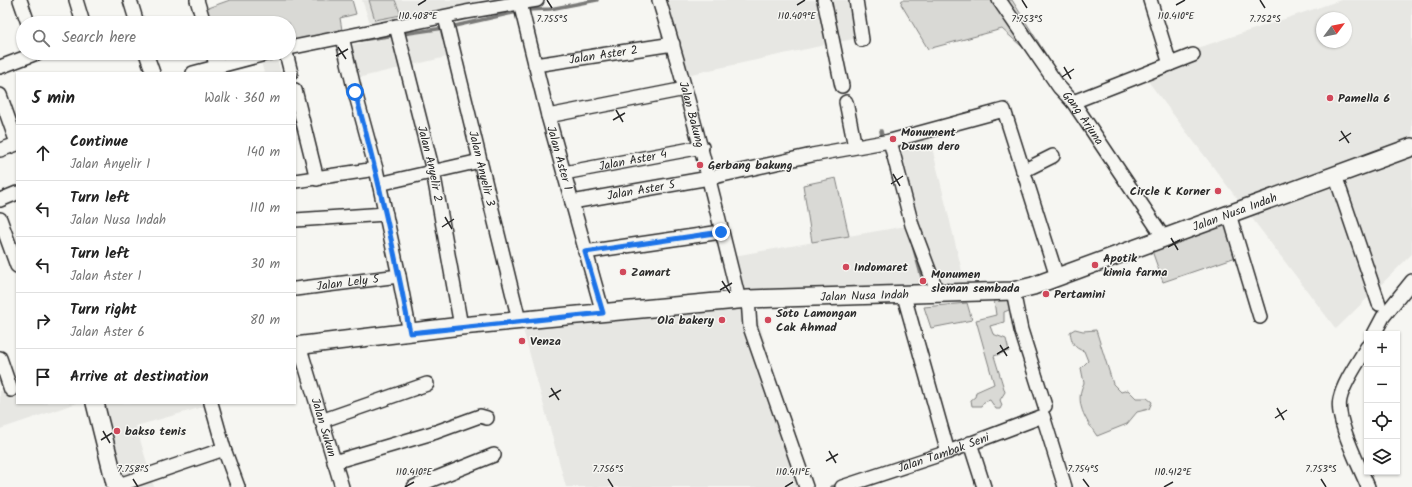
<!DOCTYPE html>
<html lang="en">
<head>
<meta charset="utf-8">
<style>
	body { margin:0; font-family:Kalam,sans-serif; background:#f2f2f2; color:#222 }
	.controls { position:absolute; right:12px; bottom:12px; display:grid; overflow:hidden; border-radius:0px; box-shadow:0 1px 3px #0004 }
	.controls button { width:36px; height:36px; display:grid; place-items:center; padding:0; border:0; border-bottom:1px solid #e0e0e0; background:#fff; color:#222; font:20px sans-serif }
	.compass { position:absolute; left:1316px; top:12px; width:36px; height:36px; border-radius:50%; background:#fff; box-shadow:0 1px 3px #0004; rotate:58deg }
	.stop { position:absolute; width:12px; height:12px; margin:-9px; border:3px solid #1a73e8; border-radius:50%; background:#fff }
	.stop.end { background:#1a73e8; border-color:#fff; box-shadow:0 1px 4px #0008 }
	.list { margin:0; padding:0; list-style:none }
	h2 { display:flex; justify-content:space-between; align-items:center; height:52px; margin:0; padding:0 16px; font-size:17px }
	h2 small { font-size:13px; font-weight:400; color:#767676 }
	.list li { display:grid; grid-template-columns:26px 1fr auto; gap:12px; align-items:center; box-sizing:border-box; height:56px; padding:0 16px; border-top:1px solid #e0e0e0 }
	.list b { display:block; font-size:15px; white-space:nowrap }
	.list p { margin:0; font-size:13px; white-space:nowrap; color:#767676 }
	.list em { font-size:13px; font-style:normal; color:#767676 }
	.icon { flex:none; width:22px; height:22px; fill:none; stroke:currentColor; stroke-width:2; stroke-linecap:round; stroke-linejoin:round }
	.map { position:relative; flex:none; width:1412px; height:487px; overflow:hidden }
	.search { position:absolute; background:#fff; box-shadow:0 1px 3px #0004; left:16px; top:16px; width:280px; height:44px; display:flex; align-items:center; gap:10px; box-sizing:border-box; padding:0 14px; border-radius:22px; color:#767676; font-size:15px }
	.panel { position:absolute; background:#fff; box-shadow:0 1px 3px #0004; left:16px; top:72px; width:280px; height:332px; border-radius:0px }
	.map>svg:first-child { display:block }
	.built { fill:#e7e7e3; fill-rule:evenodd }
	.green { fill:#d9d9d5; stroke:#828280 }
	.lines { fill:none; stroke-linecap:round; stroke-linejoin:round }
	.stream { stroke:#7a7a78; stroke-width:3.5 }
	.minor-casing { stroke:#2b2b2b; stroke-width:16 }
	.major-casing { stroke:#2b2b2b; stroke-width:20 }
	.minor { stroke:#f6f6f2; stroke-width:13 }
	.major { stroke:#f6f6f2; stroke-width:17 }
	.route { stroke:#1a73e8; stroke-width:5 }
	.ticks { fill:none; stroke:#2b2b2b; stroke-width:1.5 }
	.poi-dot { fill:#d1495b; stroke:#f6f6f2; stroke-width:1.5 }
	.labels { text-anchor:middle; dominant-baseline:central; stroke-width:3; stroke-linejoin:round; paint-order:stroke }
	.street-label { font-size:12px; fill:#2b2b2b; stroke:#f6f6f2 }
	.poi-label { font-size:12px; font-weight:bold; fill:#2b2b2b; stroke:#f6f6f2; text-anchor:start }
	.ticks-label { font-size:10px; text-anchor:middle; fill:#2b2b2b; stroke:#f6f6f2; stroke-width:3; stroke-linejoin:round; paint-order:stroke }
</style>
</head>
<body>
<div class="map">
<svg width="1412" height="487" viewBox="0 0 1412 487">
	<rect width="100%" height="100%" fill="#f6f6f2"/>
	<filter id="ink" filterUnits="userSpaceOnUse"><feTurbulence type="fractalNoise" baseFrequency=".025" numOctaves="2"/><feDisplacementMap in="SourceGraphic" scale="8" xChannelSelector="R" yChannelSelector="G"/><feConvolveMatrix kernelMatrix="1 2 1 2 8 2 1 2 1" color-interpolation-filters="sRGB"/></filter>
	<g filter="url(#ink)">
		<path class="built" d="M362,0h116l1,3 -109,20z
			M664,0h192l6,37 -180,39z
			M1341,0h71v254l-76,75 -198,-261zM1322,18h24v24h-24z
			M447,27l8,28 -102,24 -8,-33z
			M277,58l4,15h-17l-3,-11z
			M928,131l34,140 17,23 -41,6 -185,2 55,185h-242l-45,-165 219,-26 -12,-39 184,-32 -20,-86z
			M0,391l17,1v11h60l-77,26z
			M94,403h115l1,2 -74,21 18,61h-36z"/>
		<path class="green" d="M230,0h122l4,14 -16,4 2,12 -53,12v-19h-83l-4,-13z
			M369,0h26l6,15 -26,5z
			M902,0h110l53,85 -63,-56 -74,20 -27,-45z
			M836,178l13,58 -37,6 -9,-57z
			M1227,221l12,35 -76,26 -12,-34z
			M1014,298v10l-10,4v10l-14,4 3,8 13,5 3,12 -15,5 11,36 -5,8 2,5 -2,4h-4l-6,-9 -6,2 -3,4h-9l-1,-6 4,-3 1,-5 18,-8 -18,-64 20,-5 -2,-14z
			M967,303l5,17 -41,8 -7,-21z
			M1075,329l8,2 13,-1 17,54 8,8 7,-2 8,8h11l5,4 -3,7 -12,3 -10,12 -30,12c-12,-17 -23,-34 -13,-53l-3,-15 7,-7 -4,-10c-11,-3 -12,-9 -14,-19z"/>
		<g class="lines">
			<path class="stream" d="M450,27l76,-17 24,-1 47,-9
				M361,40l83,-12
				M881,131l2,9
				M912,242l11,39 7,1
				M936,283l16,2
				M832,487l7,-2"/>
			<defs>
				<g id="minor">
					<path d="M20,0l8,23"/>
					<path d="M76,0l7,23"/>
					<path d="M130,0l7,23"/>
					<path d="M197,0l7,23"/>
					<path id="s1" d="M659,0c31,99 55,200 80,300"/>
					<path d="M824,0l18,86"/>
					<path d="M856,0l6,40"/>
					<path id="s2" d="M999,0l60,87 14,15 91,136"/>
					<path d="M1150,0l20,64"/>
					<path id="s3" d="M520,3l28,113 55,197"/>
					<path id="s4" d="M445,17l72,295 -1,9"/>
					<path id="s5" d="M396,26l37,145 28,155"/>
					<path d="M342,37l13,55 21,77 23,107 11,57"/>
					<path d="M289,48l177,-36 71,-12"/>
					<path d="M146,53l7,20"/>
					<path d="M213,53l3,13"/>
					<path d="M286,53l5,20"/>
					<path id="s6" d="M535,65l138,-21"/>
					<path d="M0,67l37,-14"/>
					<path d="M193,73l76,-20"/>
					<path d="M295,90l22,89"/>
					<path d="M0,95l17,48"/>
					<path d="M846,102l9,45"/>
					<path d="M1073,102l120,-47"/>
					<path d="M548,116l137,-27"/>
					<path d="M890,141l22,84 26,69"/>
					<path d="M0,150l17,-6"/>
					<path d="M1023,171l30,-15"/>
					<path id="s7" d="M564,173l138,-26"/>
					<path d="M1335,175l44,129"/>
					<path d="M295,181l81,-12"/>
					<path d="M379,184l101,-23"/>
					<path d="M0,200l17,-7"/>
					<path id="s8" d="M572,202l137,-24 103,-23 78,-14 114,-31 53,167"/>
					<path d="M1229,214l31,103"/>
					<path d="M0,219l17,47"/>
					<path d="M295,220l91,-6"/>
					<path d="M585,252l136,-20"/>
					<path id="s9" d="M295,289l104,-13"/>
					<path d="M1013,291l8,39 24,76"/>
					<path d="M904,296l44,156"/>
					<path d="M748,299l2,28 56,160"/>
					<path d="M1374,334l9,-17 29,-36"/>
					<path id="s10" d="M299,345l43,142"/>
					<path d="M1367,347c-9,16 -23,34 -27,52 -5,21 20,68 28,88"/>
					<path d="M0,358l11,32"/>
					<path d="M211,403l13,46 14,38"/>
					<path d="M321,421l106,-37"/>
					<path d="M970,443l14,44"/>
					<path d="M334,462l102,-30 44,-16 7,2"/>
					<path d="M116,486l108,-37"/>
					<path d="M414,487l80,-32"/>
					<path id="s11" d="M842,487l106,-35 95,-36 22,71"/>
				</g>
				<g id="major">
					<path id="s12" d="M295,346l166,-20 287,-27 265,-8 20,-5 379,-139"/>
					<path d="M95,403l21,84"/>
				</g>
			</defs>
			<use href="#minor" class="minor-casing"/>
			<use href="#major" class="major-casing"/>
			<use href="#minor" class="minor"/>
			<use href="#major" class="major"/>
		</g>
	</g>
	<g class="lines" filter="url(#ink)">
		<path class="route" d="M355,92c22,80 40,160 55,241l193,-20 -18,-61 136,-20"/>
	</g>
	<path class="ticks" d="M547,0l5,8M1022,0l5,8M1260,0l5,8M418,5l8,-5M797,5l8,-5M1176,5l9,-5M338,47l8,12M336,56l12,-7M1064,67l7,12M1062,77l12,-8M616,110l7,12M613,120l12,-7M1341,131l8,12M1339,141l12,-8M893,174l7,12M891,184l12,-8M445,217l7,12M442,227l12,-8M1171,238l7,12M1168,247l12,-7M722,281l8,12M720,290l12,-7M1000,345l7,11M997,354l12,-7M551,388l8,12M549,397l12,-7M1277,408l7,12M1275,418l12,-8M103,431l7,12M101,440l11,-7M829,451l7,12M826,461l12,-7M133,479l5,8M608,479l5,8M1083,479l6,8M1321,479l5,8M405,487l9,-5M785,487l8,-5M1164,487l9,-5"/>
	<g class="poi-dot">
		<circle cx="1330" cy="98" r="4"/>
		<circle cx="893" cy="139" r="4"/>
		<circle cx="700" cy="165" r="4"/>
		<circle cx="1218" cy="191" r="4"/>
		<circle cx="1095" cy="265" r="4"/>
		<circle cx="846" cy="267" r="4"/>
		<circle cx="623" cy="272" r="4"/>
		<circle cx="923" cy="281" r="4"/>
		<circle cx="1046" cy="294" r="4"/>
		<circle cx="722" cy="320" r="4"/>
		<circle cx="768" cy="320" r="4"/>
		<circle cx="522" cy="341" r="4"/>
		<circle cx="117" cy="431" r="4"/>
	</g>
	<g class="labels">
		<g class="street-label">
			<text stroke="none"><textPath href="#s6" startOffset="69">Jalan Aster 2</textPath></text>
			<text stroke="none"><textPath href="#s1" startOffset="119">Jalan Bakung</textPath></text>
			<text stroke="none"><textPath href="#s2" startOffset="145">Gang Arjuna</textPath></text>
			<text stroke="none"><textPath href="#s3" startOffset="160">Jalan Aster 1</textPath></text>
			<text stroke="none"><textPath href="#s7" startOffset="70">Jalan Aster 4</textPath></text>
			<text stroke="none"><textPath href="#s5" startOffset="142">Jalan Anyelir 2</textPath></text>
			<text stroke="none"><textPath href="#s4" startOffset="156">Jalan Anyelir 3</textPath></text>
			<text stroke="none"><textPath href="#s8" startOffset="70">Jalan Aster 5</textPath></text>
			<text stroke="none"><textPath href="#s12" startOffset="956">Jalan Nusa Indah</textPath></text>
			<text stroke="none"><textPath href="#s9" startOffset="53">Jalan Lely 5</textPath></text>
			<text stroke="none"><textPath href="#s12" startOffset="572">Jalan Nusa Indah</textPath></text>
			<text stroke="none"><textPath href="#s10" startOffset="86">Jalan Sukun</textPath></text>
			<text stroke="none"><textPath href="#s11" startOffset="107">Jalan Tambak Seni</textPath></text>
		</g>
		<g class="poi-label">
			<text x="1338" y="98">Pamella 6</text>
			<text x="901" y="132">Monument<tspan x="901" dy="14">Dusun dero</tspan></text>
			<text x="708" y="165">Gerbang bakung</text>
			<text x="1210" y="191" text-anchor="end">Circle K Korner</text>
			<text x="1103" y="258">Apotik<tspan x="1103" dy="14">kimia farma</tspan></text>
			<text x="854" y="267">Indomaret</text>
			<text x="631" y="272">Zamart</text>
			<text x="931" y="274">Monumen<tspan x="931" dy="14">sleman sembada</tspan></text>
			<text x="1054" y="294">Pertamini</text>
			<text x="776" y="313">Soto Lamongan<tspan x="776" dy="14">Cak Ahmad</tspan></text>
			<text x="714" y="320" text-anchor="end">Ola bakery</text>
			<text x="530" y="341">Venza</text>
			<text x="125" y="431">bakso tenis</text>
		</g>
	</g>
	<g class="ticks-label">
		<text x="418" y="19">110.408°E</text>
		<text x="797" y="19">110.409°E</text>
		<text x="1176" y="19">110.410°E</text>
		<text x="552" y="22">7.755°S</text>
		<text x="1027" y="22">7.753°S</text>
		<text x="1265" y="22">7.752°S</text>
		<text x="133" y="472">7.758°S</text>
		<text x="608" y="472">7.756°S</text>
		<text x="1083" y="472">7.754°S</text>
		<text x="1321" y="472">7.753°S</text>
		<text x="414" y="475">110.410°E</text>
		<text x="793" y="475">110.411°E</text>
		<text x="1173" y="475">110.412°E</text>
	</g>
</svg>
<div class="controls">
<button>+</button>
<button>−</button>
<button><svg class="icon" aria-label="locate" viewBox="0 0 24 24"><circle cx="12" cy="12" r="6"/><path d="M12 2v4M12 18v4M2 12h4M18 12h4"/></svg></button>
<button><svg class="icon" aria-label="layers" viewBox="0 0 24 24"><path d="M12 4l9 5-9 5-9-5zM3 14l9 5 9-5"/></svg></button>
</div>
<svg class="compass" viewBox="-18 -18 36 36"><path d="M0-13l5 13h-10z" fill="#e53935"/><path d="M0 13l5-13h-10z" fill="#767676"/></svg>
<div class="stop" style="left:355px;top:92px"></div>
<div class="stop end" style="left:721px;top:232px"></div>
<div class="search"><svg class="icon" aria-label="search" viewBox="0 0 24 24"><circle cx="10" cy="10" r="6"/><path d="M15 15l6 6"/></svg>Search here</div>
<section class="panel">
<h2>5 min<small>Walk · 360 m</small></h2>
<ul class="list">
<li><svg class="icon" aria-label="ahead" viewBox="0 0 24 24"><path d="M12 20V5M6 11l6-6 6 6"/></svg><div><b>Continue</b><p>Jalan Anyelir 1</p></div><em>140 m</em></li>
<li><svg class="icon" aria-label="left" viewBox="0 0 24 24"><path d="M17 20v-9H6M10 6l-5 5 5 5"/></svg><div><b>Turn left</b><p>Jalan Nusa Indah</p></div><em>110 m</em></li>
<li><svg class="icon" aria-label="left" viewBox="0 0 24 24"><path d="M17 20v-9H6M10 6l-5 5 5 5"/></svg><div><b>Turn left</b><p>Jalan Aster 1</p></div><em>30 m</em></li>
<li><svg class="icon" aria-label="right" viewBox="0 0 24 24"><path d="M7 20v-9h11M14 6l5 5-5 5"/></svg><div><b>Turn right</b><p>Jalan Aster 6</p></div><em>80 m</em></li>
<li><svg class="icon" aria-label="arrive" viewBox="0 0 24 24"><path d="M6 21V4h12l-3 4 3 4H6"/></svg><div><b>Arrive at destination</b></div></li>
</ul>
</section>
</div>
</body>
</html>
